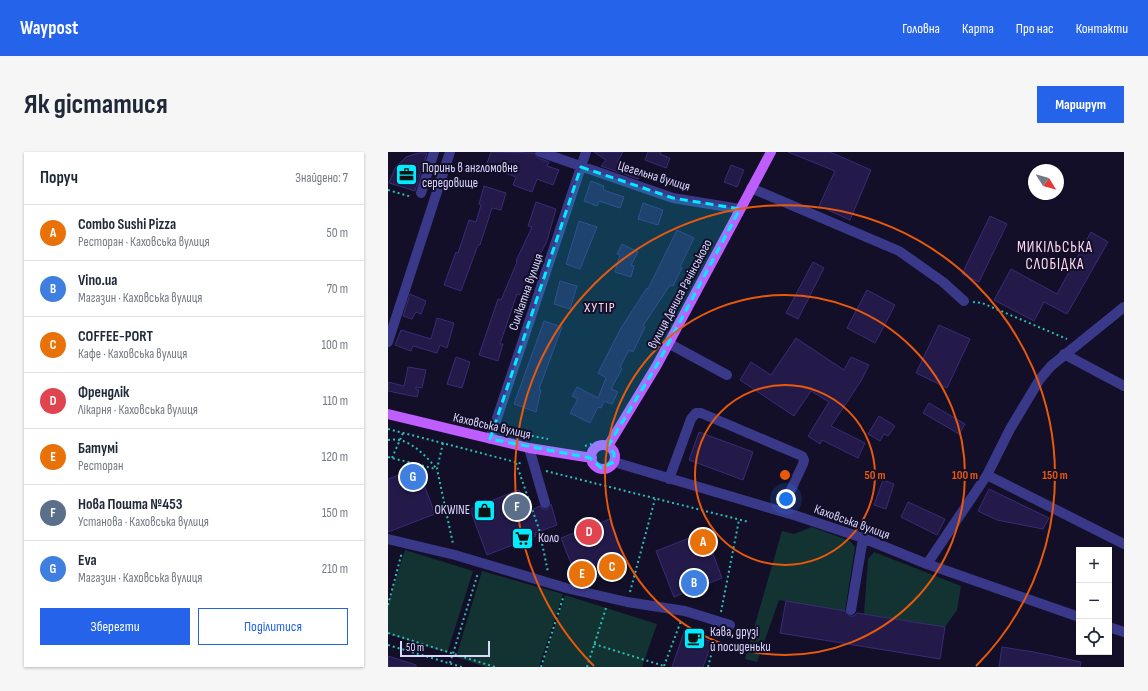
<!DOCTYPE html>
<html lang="uk">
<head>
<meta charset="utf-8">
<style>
	body { margin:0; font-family:"Sofia Sans Condensed",sans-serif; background:#f6f6f7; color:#1f2937 }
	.controls { position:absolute; right:12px; bottom:12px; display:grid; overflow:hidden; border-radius:0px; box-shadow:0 1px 3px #0004 }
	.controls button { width:36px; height:36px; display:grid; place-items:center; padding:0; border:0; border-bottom:1px solid #e0e1e3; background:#fff; color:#1f2937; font:20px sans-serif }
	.compass { position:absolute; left:640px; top:12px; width:36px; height:36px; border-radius:50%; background:#fff; box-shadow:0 1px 3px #0004; rotate:127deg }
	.scale { position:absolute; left:12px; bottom:10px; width:90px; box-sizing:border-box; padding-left:4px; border:2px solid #dad7ff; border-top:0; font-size:11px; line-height:14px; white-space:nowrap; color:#dad7ff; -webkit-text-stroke:3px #130f28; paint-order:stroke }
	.you { position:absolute; left:398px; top:347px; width:14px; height:14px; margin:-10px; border:3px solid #fff; border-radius:50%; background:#1a73e8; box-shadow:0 0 0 6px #1a73e833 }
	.badge { display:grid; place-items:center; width:26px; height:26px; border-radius:50%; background:#2563eb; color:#fff; font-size:13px; font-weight:700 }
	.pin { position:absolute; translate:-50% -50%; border:2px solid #fff; box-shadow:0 1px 4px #0006 }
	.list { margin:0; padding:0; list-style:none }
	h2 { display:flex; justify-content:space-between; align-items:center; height:52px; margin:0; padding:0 16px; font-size:17px }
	h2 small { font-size:13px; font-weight:400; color:#747a83 }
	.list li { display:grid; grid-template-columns:26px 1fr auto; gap:12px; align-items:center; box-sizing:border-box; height:56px; padding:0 16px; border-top:1px solid #e0e1e3 }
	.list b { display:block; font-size:15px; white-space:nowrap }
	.list p { margin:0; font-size:13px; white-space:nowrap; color:#747a83 }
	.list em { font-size:13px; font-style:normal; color:#747a83 }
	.actions { display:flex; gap:8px; padding:12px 16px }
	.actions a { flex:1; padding:9px 0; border:1px solid #2563eb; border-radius:0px; text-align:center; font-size:14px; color:#2563eb }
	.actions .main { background:#2563eb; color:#fff }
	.icon { flex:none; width:22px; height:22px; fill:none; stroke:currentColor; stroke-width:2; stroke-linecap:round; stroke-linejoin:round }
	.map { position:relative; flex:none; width:736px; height:515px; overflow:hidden; border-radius:0px }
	header { display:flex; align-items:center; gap:24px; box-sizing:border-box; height:56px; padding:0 20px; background:#2563eb; color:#fff }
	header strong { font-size:19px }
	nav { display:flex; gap:22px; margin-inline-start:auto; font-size:14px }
	.intro { display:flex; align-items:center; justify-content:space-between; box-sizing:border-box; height:96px; padding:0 24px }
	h1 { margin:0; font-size:28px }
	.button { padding:10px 18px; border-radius:0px; background:#2563eb; color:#fff; font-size:14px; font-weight:700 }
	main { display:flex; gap:24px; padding:0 24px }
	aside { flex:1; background:#fff; border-radius:0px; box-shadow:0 1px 3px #0004 }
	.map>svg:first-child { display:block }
	.green { fill:#123331 }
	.building { fill:#231a4a; stroke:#392c77 }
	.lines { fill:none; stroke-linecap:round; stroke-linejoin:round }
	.path { stroke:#2cbeb2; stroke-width:2; stroke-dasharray:2 3; stroke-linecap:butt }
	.minor { stroke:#3a3989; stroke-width:10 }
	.major { stroke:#bf5eff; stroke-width:10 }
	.marked { fill:#03ecff; fill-opacity:0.2; stroke:#03ecff; stroke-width:3; stroke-dasharray:8 5; stroke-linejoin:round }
	.ring { fill:none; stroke:#e8590c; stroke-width:2 }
	.labels { text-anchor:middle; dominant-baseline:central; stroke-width:4; stroke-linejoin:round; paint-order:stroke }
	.poi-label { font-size:13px; fill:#dad7ff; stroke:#130f28; text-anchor:start }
	.street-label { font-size:13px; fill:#dad7ff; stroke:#130f28 }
	.neighbourhood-label { font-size:14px; letter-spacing:1px; fill:#ffd9f2; stroke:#130f28 }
	.quarter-label { font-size:15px; letter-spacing:1px; fill:#ffd9f2; stroke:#130f28 }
	.centre { fill:#e8590c; stroke:#130f28; stroke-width:2 }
	.ring-label { font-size:12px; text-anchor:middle; font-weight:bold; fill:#e8590c; stroke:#130f28; stroke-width:4; stroke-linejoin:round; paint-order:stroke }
</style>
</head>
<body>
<header>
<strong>Waypost</strong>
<nav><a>Головна</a><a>Карта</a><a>Про нас</a><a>Контакти</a></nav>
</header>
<div class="intro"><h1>Як дістатися</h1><a class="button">Маршрут</a></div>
<main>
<aside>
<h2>Поруч<small>Знайдено: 7</small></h2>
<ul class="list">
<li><span class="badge" style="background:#e8710a">A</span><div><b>Combo Sushi Pizza</b><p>Ресторан · Каховська вулиця</p></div><em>50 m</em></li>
<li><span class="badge" style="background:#3f7fe0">B</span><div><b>Vino.ua</b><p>Магазин · Каховська вулиця</p></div><em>70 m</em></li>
<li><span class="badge" style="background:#e8710a">C</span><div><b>COFFEE-PORT</b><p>Кафе · Каховська вулиця</p></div><em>100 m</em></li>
<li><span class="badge" style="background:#e0444e">D</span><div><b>Френдлік</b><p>Лікарня · Каховська вулиця</p></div><em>110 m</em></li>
<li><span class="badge" style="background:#e8710a">E</span><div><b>Батумі</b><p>Ресторан</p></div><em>120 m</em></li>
<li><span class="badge" style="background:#5c6f8a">F</span><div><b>Нова Пошта №453</b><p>Установа · Каховська вулиця</p></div><em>150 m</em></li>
<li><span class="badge" style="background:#3f7fe0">G</span><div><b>Eva</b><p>Магазин · Каховська вулиця</p></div><em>210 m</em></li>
</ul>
<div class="actions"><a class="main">Зберегти</a><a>Поділитися</a></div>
</aside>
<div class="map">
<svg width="736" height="515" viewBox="0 0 736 515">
	<rect width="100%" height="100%" fill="#130f28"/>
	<path class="green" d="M424,375l38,14 5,6 -10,64 -66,-11 -22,62 -12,-3 37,-128 12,3z
		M17,398l68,21 -26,82 -59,-19v-30z
		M486,400l87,34 -4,24 -12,17 -81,-13 4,-55z
		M94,419l81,23 -24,73h-53l-30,-10z
		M177,443l92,29 -15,43h-100z"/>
	<path class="building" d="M103,0l43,1 4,5 11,4 -2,4 12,4 -6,15 -16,-6 -5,13 -19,-7 3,-8 -30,-11z
		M206,0h29l-6,10 24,9 -3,8 -37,-13 5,-6z
		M260,0h13l-1,2 10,4 -4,10 -21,-8z
		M400,0h42l41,18 -21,50 -31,-14 16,-35z
		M30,1h9l-12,38 -26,-8 6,-15 11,-11z
		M343,13l13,5 -7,17 -13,-5z
		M203,29l13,5 -1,4 21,7 -4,11 -21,-7 -2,5 -13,-5z
		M96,34l22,7 -5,17 -9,-2 -12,37h-2l-17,46 -17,-6 12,-33 2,1 11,-33 7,2 5,-17 -2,-1z
		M148,50l20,7 -9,32 -18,36 2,1 -8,18 -6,-2 -17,50h3l-5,17 -19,-6 19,-56 3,1 16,-38 -1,-1 16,-34 -4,-1z
		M255,51l20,7 -5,15 -20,-6z
		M602,64l17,8 -28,58 -17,-8z
		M191,69l18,6 -17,42 -14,-5z
		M289,78l17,8 -14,29 2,1 -9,18 -3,-1 -27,41 2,1 -12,25 -4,-2 -9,17 2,2 -11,20 7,3 -6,12 -8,-3 -3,7 -3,-1 -8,16 -20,-10 8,-14 -6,-3 5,-9 21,11 8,-20 -8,-5 23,-45 26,-40 1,1z
		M703,80l17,10 -41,72 -23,-12 -10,19 -40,-21 17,-31 46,25z
		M234,92l16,8 -7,13 3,1 -3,11 -16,-5 5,-17 -3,-1z
		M425,110l11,6 -26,51 -12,-6z
		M172,129l17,5 -7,23 -16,-5z
		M479,138l28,15 -20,38 -28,-15z
		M22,142l16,7 -5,13 -5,-2 -4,7 -9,-3z
		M49,166l17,5 -7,25 -7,-3 -3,8 -24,-7 -2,5 -16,-6 6,-15 30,9z
		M156,169l18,6 -23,62 2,1 -5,22 -22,-8z
		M551,173l31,14 -23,49 -31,-15z
		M408,186l48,32 7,-13 18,8 -8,16 -30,45 34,17 -7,15 -36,-18 -2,4 -12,-8 21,-34 -18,-11 -17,25 -54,-36 11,-18 20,13z
		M68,205l14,5 -8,26 -15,-4z
		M20,215l18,3 -4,18 -6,-1v2l3,1 -2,7 -29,-6v-9l16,4z
		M541,251l36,21 -6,10 -36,-21z
		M491,264l16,10 -7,10 -4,-2 -4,7 -12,-7z
		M311,280l54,20 -10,28 -54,-20z
		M30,316l17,46 -47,18v-53z
		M495,328l11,4 -8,25 -12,-4z
		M601,337l60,29 -6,11 -46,-9 -19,-9z
		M131,338l8,22 13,-6 3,3h4l4,-5 6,21 -22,8 1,3 -49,19 -17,-46z
		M520,350l37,17 -8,16 -36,-18z
		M222,367l17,46 -48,19 -18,-46z
		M317,380l17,46 -48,19 -18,-46z
		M398,449l59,10 5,5h4l3,-3 88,14 -5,32 -160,-26z
		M296,480l28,10 -9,25h-31z
		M614,495l32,5 47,10 -1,5h-81z
		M0,504l28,9v2h-28z"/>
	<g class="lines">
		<path class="path" d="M0,38l24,7
			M585,150l9,1 85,36
			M0,277l135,35
			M129,281l31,6
			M0,288c20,-4 37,15 49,29
			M55,291l-6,26 16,75
			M197,294l13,-4
			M0,305l48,12
			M4,306l11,-25
			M128,311l23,66 9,43
			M158,319l203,51
			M242,440l25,-93
			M0,453l14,-53
			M333,460l18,-92
			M0,481l107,34
			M206,492l70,22
			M0,493l74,22
			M62,511l28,-90
			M276,514l17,-45
			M153,515l22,-69
			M199,515l19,-59
			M320,515l9,-35"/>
		<path class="minor" d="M152,0l133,46 67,11
			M363,36l148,63 44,31 21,19
			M33,41l13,-41
			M0,190l62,-190
			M280,191l59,32
			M676,202l60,32
			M102,287l96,-287
			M141,296l16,55
			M226,310l183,54 66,22 64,26 152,53
			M599,323l137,69
			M281,327l22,-60 5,-6h5l101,43 2,4 -1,4 -22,47
			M0,387l67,16 111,33 61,14 58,9 45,14
			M539,412l60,-89 23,-46 30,-50 11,-13 73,-59
			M463,458l12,-72
			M721,475l15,5"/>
		<path class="major" d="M0,262l141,34 63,10
			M203 305a12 12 0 1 1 24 0a12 12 0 1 1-24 0Z
			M220,294l49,-81 114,-213"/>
	</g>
	<path class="marked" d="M193,15l92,31 67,11 -83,156 -49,81 6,7v9l-13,6 -11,-10 -100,-19z"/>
	<g class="ring">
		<circle cx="397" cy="323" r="90"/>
		<circle cx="397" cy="323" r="180"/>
		<path d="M206 514A270 270 0 1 1 588 514"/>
	</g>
	<defs>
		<symbol id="office-square" viewBox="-11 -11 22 22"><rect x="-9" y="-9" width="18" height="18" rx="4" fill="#03ecff" stroke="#130f28"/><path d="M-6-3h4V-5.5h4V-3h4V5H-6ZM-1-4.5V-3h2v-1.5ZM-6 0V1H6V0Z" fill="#111"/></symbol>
		<symbol id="shop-square" viewBox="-11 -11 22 22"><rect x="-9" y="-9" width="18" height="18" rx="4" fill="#03ecff" stroke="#130f28"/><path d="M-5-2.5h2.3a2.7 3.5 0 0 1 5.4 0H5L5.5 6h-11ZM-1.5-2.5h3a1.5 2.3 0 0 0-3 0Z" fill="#111"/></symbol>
		<symbol id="supermarket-square" viewBox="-11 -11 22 22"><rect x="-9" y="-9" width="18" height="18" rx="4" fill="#03ecff" stroke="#130f28"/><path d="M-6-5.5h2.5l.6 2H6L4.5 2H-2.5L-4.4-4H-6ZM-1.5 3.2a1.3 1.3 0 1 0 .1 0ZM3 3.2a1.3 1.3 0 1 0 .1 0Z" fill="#111"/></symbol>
		<symbol id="cafe-square" viewBox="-11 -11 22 22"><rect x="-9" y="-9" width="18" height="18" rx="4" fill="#03ecff" stroke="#130f28"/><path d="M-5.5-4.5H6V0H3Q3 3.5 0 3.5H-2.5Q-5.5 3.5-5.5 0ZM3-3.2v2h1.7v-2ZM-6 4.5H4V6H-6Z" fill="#111"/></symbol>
	</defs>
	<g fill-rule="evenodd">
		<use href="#office-square" x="6" y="10" width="25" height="25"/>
		<use href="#shop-square" x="84" y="346" width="25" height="25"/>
		<use href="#supermarket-square" x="122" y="374" width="25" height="25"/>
		<use href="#cafe-square" x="294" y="474" width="25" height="25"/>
	</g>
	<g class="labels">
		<g class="poi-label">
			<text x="34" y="16">Поринь в англомовне<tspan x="34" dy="15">середовище</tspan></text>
			<text x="82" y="358" text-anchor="end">OKWINE</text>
			<text x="150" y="386">Коло</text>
			<text x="322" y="480">Кава, друзі<tspan x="322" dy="15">й посиденьки</tspan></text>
		</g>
		<g class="street-label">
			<text transform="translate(266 24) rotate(17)">Цегельна вулиця</text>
			<text transform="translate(138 140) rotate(-71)">Силікатна вулиця</text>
			<text transform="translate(292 142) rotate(-62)">вулиця Дениса Рачінського</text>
			<text transform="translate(104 274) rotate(13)">Каховська вулиця</text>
			<text transform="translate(464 370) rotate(20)">Каховська вулиця</text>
		</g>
		<g class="neighbourhood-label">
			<text x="212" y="155">ХУТІР</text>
		</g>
		<g class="quarter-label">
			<text x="667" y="95">МИКІЛЬСЬКА<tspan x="667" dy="17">СЛОБІДКА</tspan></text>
		</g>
	</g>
	<circle cx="397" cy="323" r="6" class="centre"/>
	<g class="ring-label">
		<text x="487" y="327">50 m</text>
		<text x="577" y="327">100 m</text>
		<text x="667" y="327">150 m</text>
	</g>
</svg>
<div class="controls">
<button>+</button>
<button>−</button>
<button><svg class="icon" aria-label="locate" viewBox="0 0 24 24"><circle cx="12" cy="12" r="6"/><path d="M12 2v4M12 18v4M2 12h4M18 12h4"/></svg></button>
</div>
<svg class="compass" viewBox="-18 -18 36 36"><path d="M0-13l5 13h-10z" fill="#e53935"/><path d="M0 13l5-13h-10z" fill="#747a83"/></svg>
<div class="scale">50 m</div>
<div class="you"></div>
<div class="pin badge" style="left:315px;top:390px;background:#e8710a">A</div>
<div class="pin badge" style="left:306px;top:431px;background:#3f7fe0">B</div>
<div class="pin badge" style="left:224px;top:415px;background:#e8710a">C</div>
<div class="pin badge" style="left:201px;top:380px;background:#e0444e">D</div>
<div class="pin badge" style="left:194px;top:422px;background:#e8710a">E</div>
<div class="pin badge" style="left:129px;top:355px;background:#5c6f8a">F</div>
<div class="pin badge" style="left:25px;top:325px;background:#3f7fe0">G</div>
</div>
</main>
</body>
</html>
